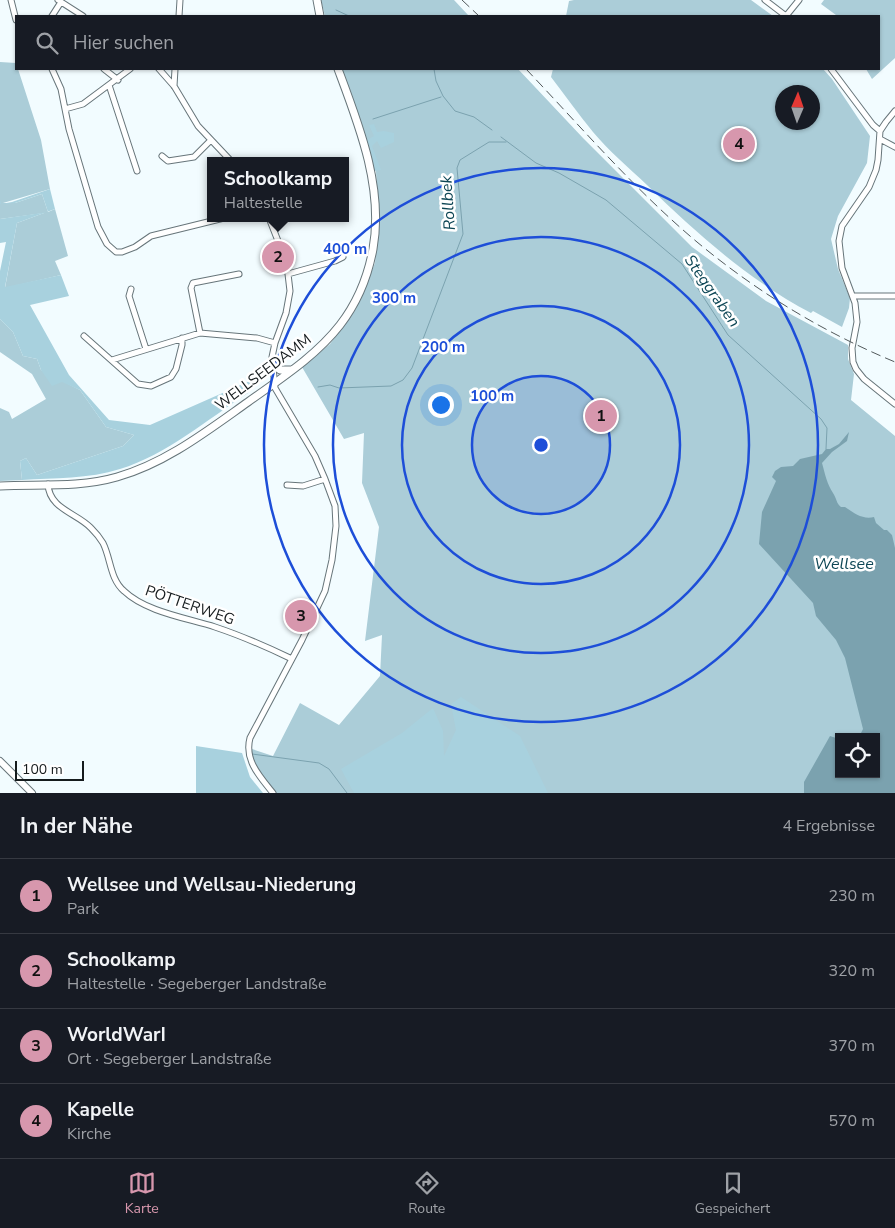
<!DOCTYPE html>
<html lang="de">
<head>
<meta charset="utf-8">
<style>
	body { margin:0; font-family:"Nunito Sans",sans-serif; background:#20242c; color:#f1f3f6 }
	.controls { position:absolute; right:15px; bottom:15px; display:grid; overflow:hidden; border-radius:0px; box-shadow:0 1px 4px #0004 }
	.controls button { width:45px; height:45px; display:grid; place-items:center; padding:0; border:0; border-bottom:1px solid #363941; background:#171b24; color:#f1f3f6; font:25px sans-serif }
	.compass { position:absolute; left:775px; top:85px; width:45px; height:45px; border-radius:50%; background:#171b24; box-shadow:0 1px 4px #0004; rotate:2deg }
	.scale { position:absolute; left:15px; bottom:12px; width:69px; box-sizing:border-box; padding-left:5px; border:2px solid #151b1d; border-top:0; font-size:14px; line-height:18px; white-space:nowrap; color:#151b1d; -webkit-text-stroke:4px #fff; paint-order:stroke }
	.you { position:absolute; left:440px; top:404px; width:18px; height:18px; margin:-12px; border:4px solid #fff; border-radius:50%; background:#1a73e8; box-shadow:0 0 0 8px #1a73e833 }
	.badge { display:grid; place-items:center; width:32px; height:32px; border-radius:50%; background:#d797ad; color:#111; font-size:16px; font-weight:700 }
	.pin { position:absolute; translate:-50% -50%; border:2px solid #fff; box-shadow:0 1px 5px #0006 }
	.popup { position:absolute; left:207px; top:157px; width:142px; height:65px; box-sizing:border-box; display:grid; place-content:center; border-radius:0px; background:#171b24; filter:drop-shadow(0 1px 4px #0005); font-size:16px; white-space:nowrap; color:#9ea1a6 }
	.popup b { font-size:19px; color:#f1f3f6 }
	.popup::after { content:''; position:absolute; left:50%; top:100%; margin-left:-10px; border:10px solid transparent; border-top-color:#171b24 }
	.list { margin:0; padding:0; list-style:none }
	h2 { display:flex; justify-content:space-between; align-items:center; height:65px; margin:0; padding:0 20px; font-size:21px }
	h2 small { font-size:16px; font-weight:400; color:#9ea1a6 }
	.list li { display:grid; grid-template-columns:32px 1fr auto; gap:15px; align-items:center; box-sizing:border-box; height:75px; padding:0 20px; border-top:1px solid #363941 }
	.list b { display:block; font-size:19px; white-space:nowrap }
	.list p { margin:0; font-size:16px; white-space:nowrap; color:#9ea1a6 }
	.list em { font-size:16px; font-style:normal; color:#9ea1a6 }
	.icon { flex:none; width:28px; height:28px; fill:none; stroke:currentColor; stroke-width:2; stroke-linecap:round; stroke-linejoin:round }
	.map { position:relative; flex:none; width:895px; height:793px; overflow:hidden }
	.search { position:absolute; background:#171b24; box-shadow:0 1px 4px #0004; left:15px; right:15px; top:15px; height:55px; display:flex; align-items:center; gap:12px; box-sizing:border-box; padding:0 18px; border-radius:0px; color:#9ea1a6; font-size:19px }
	.sheet { height:365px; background:#171b24 }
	nav { display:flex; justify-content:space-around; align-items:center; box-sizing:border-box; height:70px; border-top:1px solid #363941; background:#171b24; font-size:14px; color:#9ea1a6 }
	nav a { display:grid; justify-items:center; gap:2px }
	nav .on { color:#d797ad }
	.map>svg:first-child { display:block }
	.green { fill:#abcdd8; fill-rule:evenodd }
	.forest { fill:#a8d1de }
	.water { fill:#7ba2af }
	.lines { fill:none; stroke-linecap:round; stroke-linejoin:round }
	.stream { stroke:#7ba2af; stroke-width:1 }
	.minor-casing { stroke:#67757a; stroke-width:7 }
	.tertiary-casing { stroke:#67757a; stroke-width:8 }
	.secondary-casing { stroke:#67757a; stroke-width:9 }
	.minor { stroke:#fff; stroke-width:5 }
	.tertiary { stroke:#fff; stroke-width:6 }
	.secondary { stroke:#fff; stroke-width:7 }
	.rail { stroke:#52595b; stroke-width:1; stroke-dasharray:10 5; stroke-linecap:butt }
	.ring { fill:none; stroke:#1d4ed8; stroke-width:2.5 }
	.labels { text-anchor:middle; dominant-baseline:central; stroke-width:5; stroke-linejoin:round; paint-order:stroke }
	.street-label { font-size:15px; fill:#151b1d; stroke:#fff }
	.water-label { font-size:16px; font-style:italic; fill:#0d4655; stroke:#fff }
	.centre { fill:#1d4ed8; stroke:#fff; stroke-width:2.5 }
	.ring-label { font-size:15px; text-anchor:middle; font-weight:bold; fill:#1d4ed8; stroke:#fff; stroke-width:5; stroke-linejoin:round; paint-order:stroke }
</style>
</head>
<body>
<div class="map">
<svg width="895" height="793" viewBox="0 0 895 793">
	<rect width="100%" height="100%" fill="#f2fcff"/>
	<path class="green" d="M321,0h133l15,16h-144z
		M574,0h177l22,16h-207l3,-15z
		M824,0h71v58l-23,21 -6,-10h13v-53l-43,-1 -15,-11z
		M0,62l16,1v6h2l23,71 9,49 -47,14h12l27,-9 6,18 7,-3 13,47 -13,5 6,14 -56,13 12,-65 27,-10 -44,6z
		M342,69h176l65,69 109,109 74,54 82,44v14l6,15 -3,26 44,36v357h-620l-18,-18 -8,-27 24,8 27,-53 39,22 41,-49 2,-41 -17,6 14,-114 -17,-44 2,-50 -20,6 -42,-72 28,-23 26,-35 19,-46 4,-47 -3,-44zM839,737h37v37h-37z
		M553,69h270l9,10 38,57 -3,27 -29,53 -7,23 7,30 12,29 -1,10 -7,19 -29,-16 -2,2c-61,-32 -114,-79 -164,-128 -18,-17 -38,-34 -54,-53 -15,-18 -28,-37 -42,-55zM782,92h30v30h-30z
		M0,319l13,13 10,24 14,3 4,11 39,20 26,37 28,8 -11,11 -86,29 -11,-17 -6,3 2,19 -22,1v-73l9,4 3,7 34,-20 -14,-25 -32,-22z"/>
	<path class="forest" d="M374,124l3,8 7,-1 10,2v9l-13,6 -4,-7 -5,5 9,24 -8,1 -9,-29 10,-6 -5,-11z
		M50,189l5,20 -38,14 -12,64 56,-12 8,21 -39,9 39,70 40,45 41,5 102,-45 -4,13c-40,26 -82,62 -128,76 -31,10 -66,9 -98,11l-2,-19 6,-3 11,17 86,-29 11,-11 -28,-8 -26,-37 -18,-8 -10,4 -11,-16 -4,-11 -14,-3 -10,-24 -13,-13v-48l6,-29 -6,1v-24l48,-7 -6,-18 -27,9 -15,1v-4l1,4 11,-2z
		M461,697l59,39 28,57h-194l-13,-24 61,-36 31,-25 10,23 1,25 12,-26 -5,-26z
		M196,746l46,7 8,24 13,16h-67z"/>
	<path class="water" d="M849,432l-2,9 -15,11 -10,11c3,11 5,21 11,30 4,6 3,10 8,14h4c9,6 18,13 29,10l2,6 8,7h3l5,5 3,13v245h-91v-11l26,-46 9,3v35h37v-37h-17l4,-8 -18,-71 -9,-18 -20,-24 -3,-13 -54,-59 3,-32 14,-31 -4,-4 3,-6 6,-4 12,-1 7,-7 22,-5 4,-5h4l9,-5z"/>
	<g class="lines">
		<path class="stream" d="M336,10l13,6
			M434,69l2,12 7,15 12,15 19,6 18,13
			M373,119l68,-22
			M501,137l35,26 23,10 47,27 76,64 46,71 93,84 6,9 -1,21
			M318,387l12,-2 9,3 52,-2 12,-6 9,-12 51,-134 -6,-66 3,-8 29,-18h17
			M252,754l67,9 10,6 18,24"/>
		<defs>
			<path id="minor" d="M11,0l5,20
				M58,0l25,16
				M765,0l21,16 13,-16
				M52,16l9,-14
				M179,16l1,-16
				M52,69l9,20 8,40 29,98 9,17 9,8h6l13,-5 16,-11 73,-18
				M104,69l14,11
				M159,69l15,17 24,40 33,35
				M831,69l42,56 7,6
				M109,85l28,86
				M174,86l1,-17
				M65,109l18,-5 47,-35
				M895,111l-9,11 -6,9 -2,29 -2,10 -7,17 -27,39 -3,15 3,27 13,35 2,19 -5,26 1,14 3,7 8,10 31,25
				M880,139l15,8
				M162,156l6,5 26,-4 17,-17
				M269,218l11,28 8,28 2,17 -4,22 -11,30 -3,14 3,31 40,68 10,23 10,27 1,20 -4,34 -7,31 -23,49 -52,98c-6,22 10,39 23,55
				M288,274l47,-13 8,-4
				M131,289l-2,7 17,53
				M854,296h41
				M200,333l-9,-45 2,-5 46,-9
				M84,336l54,48 13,2 20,-9 5,-8 6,-24v-7
				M112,360l88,-27 57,5 18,5
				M48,484c1,25 29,29 43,44 4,4 9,10 12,15 8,16 7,36 21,48 22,21 63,27 91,36 27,9 52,20 77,32
				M287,485l16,1 22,-7"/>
			<path id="tertiary" d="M0,761l32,32"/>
			<path id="secondary" d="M317,0l3,16
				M272,364l8,6h11
				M0,486c39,-2 79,2 117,-9 49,-14 90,-46 131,-75 32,-23 68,-46 92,-77 17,-22 28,-49 33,-76 11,-61 -14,-124 -35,-180"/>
		</defs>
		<use href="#minor" class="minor-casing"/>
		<use href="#tertiary" class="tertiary-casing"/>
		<use href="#secondary" class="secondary-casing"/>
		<use href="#minor" class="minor"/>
		<use href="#tertiary" class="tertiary"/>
		<use href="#secondary" class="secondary"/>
		<path class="rail" d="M462,0l17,16
			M526,69c55,58 109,121 171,173 60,50 126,90 198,120"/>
	</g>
	<circle cx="541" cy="445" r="69" fill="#1d4ed8" fill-opacity=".12"/>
	<g class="ring">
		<circle cx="541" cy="445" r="69"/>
		<circle cx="541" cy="445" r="139"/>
		<circle cx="541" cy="445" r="208"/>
		<circle cx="541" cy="445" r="277"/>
	</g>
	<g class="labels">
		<g class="street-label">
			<text transform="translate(263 372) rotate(-37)">WELLSEEDAMM</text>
			<text transform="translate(190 605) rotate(19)">PÖTTERWEG</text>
		</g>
		<g class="water-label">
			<text transform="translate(448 203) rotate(-94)">Rollbek</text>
			<text transform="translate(712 291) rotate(55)">Steggraben</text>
			<text x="844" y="564">Wellsee</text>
		</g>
	</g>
	<circle cx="541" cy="445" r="8" class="centre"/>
	<g class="ring-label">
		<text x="345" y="254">400 m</text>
		<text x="394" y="303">300 m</text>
		<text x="443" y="352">200 m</text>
		<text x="492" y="401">100 m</text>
	</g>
</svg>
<div class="controls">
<button><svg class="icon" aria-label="locate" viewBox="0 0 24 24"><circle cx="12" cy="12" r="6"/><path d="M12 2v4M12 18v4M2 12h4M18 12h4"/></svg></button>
</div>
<svg class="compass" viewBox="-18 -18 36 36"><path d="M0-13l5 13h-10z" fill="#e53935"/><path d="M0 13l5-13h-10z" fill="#9ea1a6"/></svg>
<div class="scale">100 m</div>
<div class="you"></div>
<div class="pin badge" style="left:601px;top:416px">1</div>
<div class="pin badge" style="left:278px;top:257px">2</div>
<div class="popup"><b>Schoolkamp</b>Haltestelle</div>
<div class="pin badge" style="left:301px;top:616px">3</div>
<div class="pin badge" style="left:739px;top:144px">4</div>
<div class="search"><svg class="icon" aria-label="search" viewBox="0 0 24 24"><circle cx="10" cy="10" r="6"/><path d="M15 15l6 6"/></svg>Hier suchen</div>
</div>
<section class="sheet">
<h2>In der Nähe<small>4 Ergebnisse</small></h2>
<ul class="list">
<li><span class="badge">1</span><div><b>Wellsee und Wellsau-Niederung</b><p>Park</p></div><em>230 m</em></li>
<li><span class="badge">2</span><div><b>Schoolkamp</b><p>Haltestelle · Segeberger Landstraße</p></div><em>320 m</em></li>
<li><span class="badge">3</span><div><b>WorldWarI</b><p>Ort · Segeberger Landstraße</p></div><em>370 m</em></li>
<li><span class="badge">4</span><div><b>Kapelle</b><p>Kirche</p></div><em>570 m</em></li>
</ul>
</section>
<nav>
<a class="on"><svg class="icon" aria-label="map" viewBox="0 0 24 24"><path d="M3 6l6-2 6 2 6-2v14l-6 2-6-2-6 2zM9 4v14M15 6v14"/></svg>Karte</a>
<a><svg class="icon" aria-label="directions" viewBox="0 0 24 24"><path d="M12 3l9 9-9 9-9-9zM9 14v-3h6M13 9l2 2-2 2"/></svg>Route</a>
<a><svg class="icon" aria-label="saved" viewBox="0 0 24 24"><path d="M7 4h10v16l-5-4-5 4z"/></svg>Gespeichert</a>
</nav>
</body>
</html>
